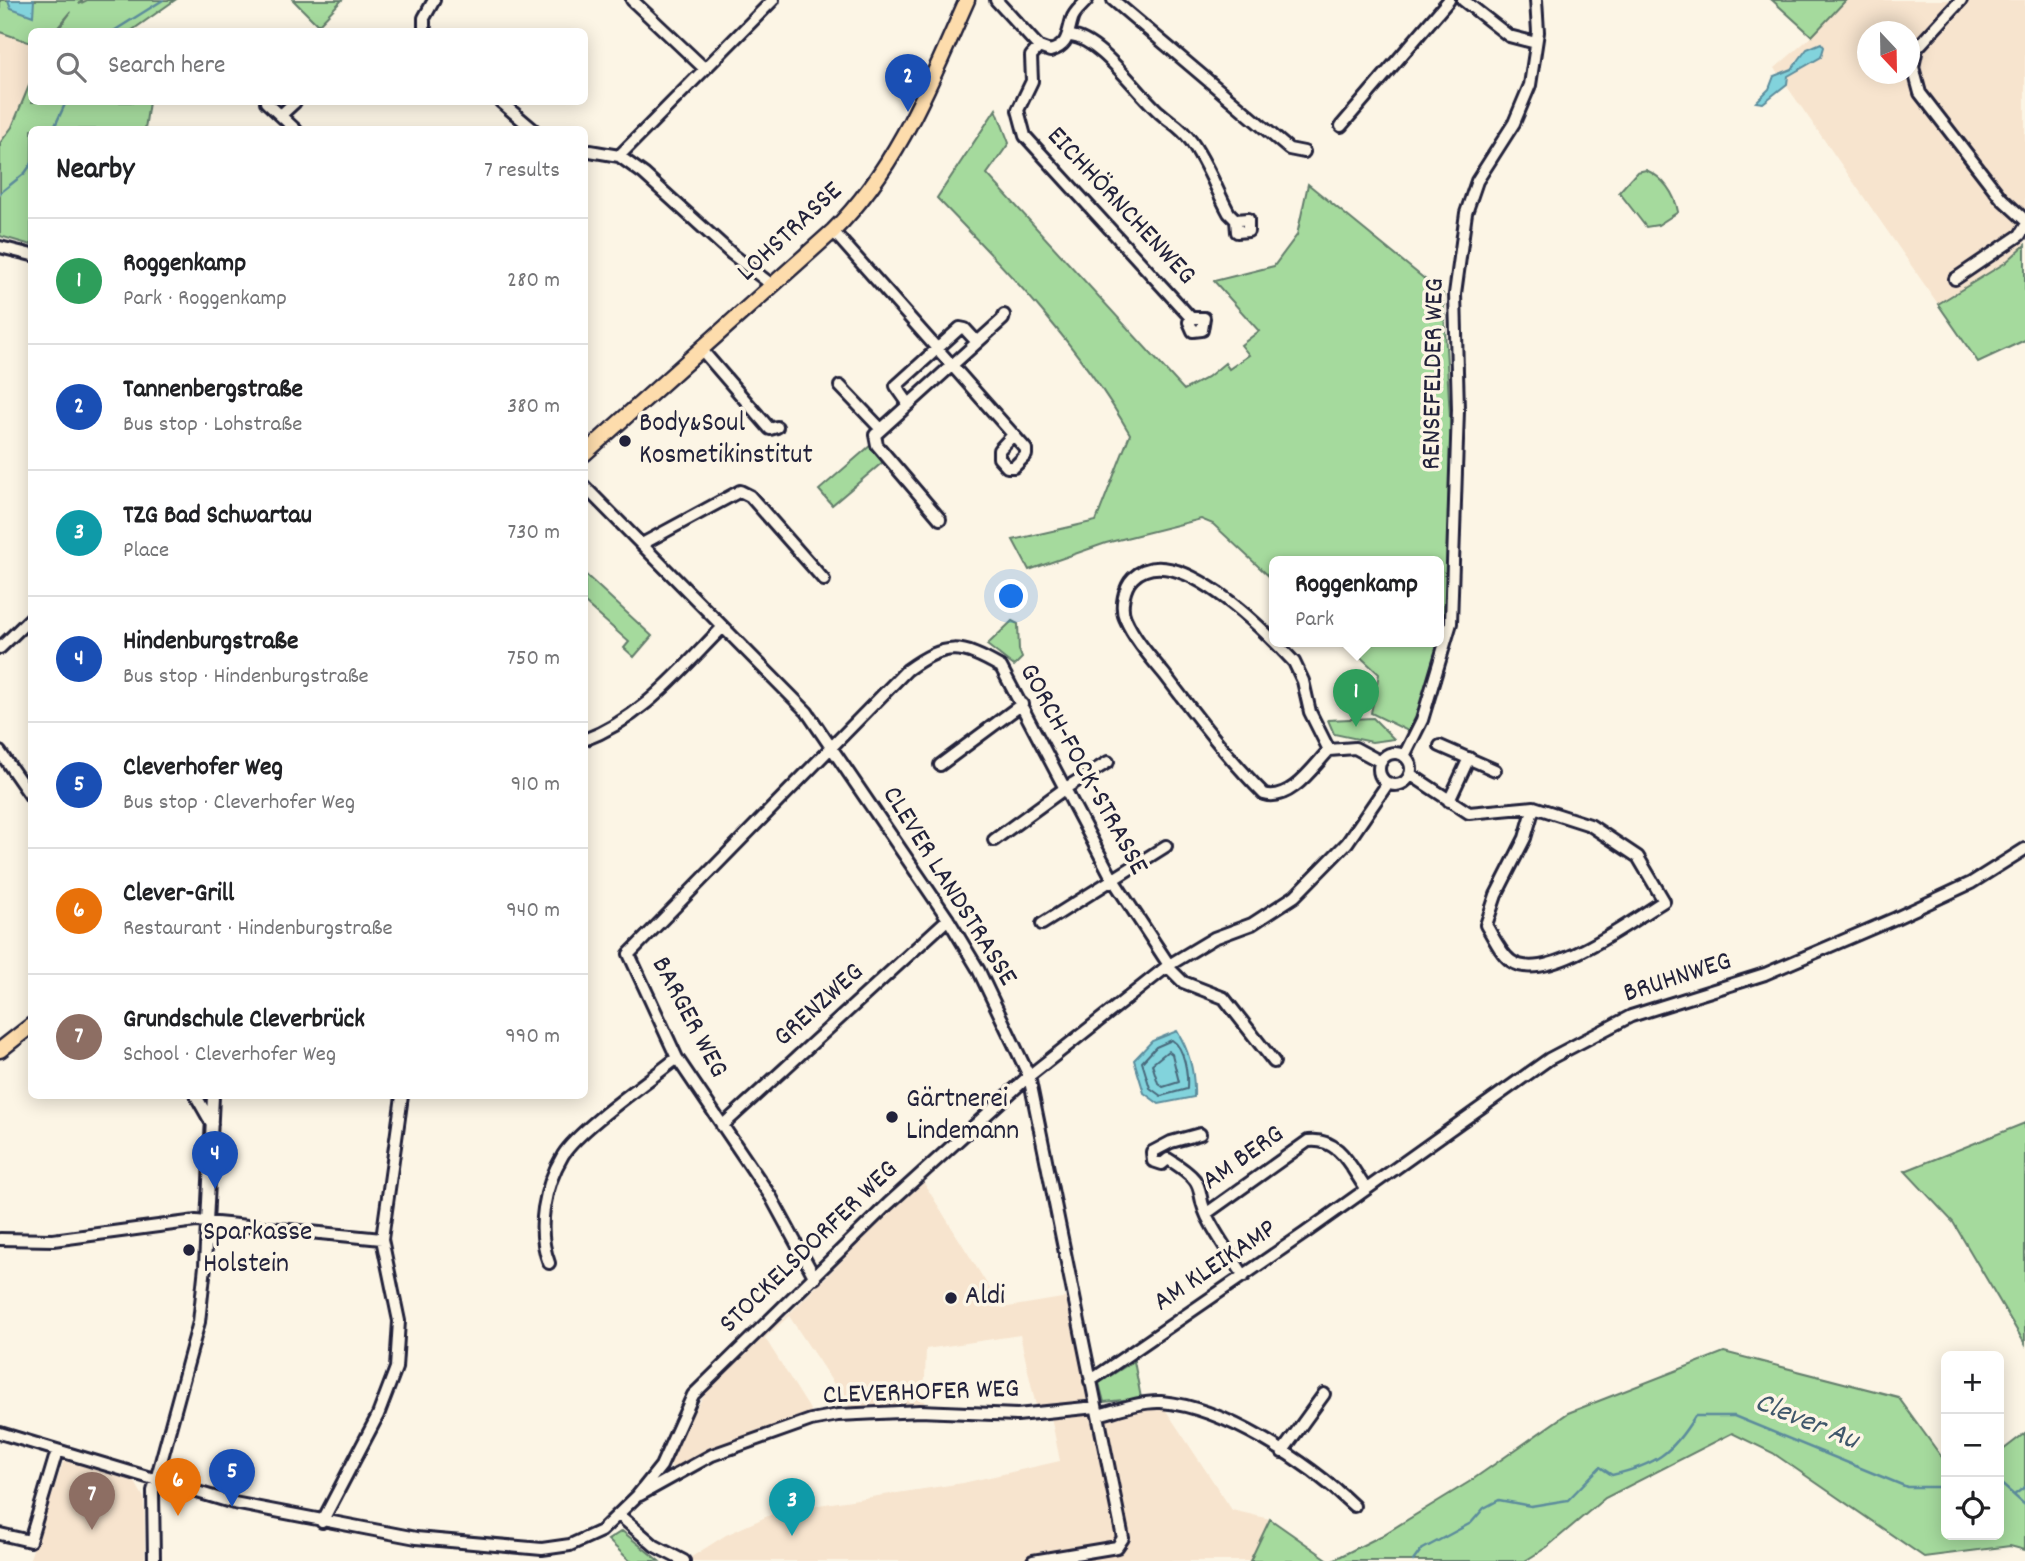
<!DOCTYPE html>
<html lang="en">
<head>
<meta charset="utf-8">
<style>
	body { margin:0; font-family:Dekko,sans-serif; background:#f2f2f2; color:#202124 }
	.controls { position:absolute; right:21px; bottom:21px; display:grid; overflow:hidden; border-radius:10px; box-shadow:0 4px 18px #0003 }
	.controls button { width:63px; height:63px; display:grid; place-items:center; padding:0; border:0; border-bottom:2px solid #e0e0e0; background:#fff; color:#202124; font:35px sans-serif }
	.compass { position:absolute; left:1857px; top:21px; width:63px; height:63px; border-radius:50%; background:#fff; box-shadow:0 4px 18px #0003; rotate:158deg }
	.you { position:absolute; left:1012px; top:597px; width:24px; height:24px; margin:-18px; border:5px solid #fff; border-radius:50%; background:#1a73e8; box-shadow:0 0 0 10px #1a73e833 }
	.badge { display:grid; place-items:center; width:46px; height:46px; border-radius:50%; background:#22223b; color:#fff; font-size:23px; font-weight:700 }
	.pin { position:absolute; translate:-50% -58px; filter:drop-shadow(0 2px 4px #0008) }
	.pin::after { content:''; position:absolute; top:37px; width:24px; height:21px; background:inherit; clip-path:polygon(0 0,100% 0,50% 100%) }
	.popup { position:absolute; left:1269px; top:556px; width:175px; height:91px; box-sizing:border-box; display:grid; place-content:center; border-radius:10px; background:#fff; filter:drop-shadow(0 2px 5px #0005); font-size:23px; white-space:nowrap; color:#757577 }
	.popup b { font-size:26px; color:#202124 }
	.popup::after { content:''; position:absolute; left:50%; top:100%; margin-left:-14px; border:14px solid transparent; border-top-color:#fff }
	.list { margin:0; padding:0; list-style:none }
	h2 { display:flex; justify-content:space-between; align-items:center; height:91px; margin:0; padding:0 28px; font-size:30px }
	h2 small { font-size:23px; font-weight:400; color:#757577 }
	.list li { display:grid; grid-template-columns:46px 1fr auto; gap:21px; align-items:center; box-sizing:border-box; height:126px; padding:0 28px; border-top:2px solid #e0e0e0 }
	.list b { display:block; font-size:26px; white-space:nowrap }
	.list p { margin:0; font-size:23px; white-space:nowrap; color:#757577 }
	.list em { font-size:23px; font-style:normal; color:#757577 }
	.icon { flex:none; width:38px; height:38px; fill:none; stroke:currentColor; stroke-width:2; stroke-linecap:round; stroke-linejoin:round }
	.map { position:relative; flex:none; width:2025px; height:1561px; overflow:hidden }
	.search { position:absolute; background:#fff; box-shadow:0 4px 18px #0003; left:28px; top:28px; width:560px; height:77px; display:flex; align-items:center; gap:18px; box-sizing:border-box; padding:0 24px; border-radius:10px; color:#757577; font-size:26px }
	.panel { position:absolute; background:#fff; box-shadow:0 4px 18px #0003; left:28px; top:126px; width:560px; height:973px; border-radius:10px }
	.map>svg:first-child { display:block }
	.built { fill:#f7e4ce; fill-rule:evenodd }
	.green { fill:#a5da9d; stroke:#647e6c; stroke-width:2 }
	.water { fill:#82d3dc; stroke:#5c8c9c; stroke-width:2 }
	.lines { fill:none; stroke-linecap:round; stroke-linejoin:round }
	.shore { stroke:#48697b; stroke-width:2 }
	.stream { stroke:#5c8c9c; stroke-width:2.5 }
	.minor-casing { stroke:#22223b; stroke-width:16 }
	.major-casing { stroke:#22223b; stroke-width:19 }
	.minor { stroke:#fcf5e5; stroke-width:10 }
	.major { stroke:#fddcac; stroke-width:14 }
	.poi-dot { fill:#22223b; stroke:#fcf5e5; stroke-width:2.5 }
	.labels { text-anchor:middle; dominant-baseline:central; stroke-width:7; stroke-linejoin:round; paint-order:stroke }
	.street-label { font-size:28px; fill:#22223b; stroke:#fcf5e5 }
	.poi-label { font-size:28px; fill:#22223b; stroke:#fcf5e5; text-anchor:start }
	.water-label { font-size:30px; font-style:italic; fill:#3f576b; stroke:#fcf5e5 }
</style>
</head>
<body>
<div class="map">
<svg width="2025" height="1561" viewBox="0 0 2025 1561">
	<rect width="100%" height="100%" fill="#fcf5e5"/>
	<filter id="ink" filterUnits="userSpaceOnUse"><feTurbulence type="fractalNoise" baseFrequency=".0143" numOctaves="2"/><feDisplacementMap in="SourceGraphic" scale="14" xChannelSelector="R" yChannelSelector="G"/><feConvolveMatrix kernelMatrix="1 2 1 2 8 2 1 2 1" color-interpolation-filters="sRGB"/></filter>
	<g filter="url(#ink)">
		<path class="built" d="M0,0h87l-10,5 -20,26 -25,1 -1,49 -19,47 -12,15z
			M1846,0h179v245l-20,18 -67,41 -152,-219 2,-9 33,-19 -24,2 -5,10 -13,5 -4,-6 37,-32zM1868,32h42v42h-42z
			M922,1180l80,128 66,-11 22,116 73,-7 69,104 38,9 -20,42h-565l41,-26 53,-24 184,-28 97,-22 -11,-54 -13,-1 -16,-71 -94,14 -2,58 -73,3 -62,-94 -24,22 49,78 -35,8 -69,27 -36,20 -4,-6 19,-46 22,-34 82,-75z
			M64,1460l71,22 9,16 1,63h-116z"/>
		<path class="green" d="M0,0h82l-3,4 8,-4h88l-44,31h-74l14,-19 -16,19 -23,1 -1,11 -31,-11z
			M293,0h49l-24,25z
			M1772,0h74l-34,36z
			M31,81l1,21h117l-4,27 -113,1 -1,115 -31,-9v-93l12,-16z
			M996,109l13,34 -22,31 197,216 24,-13 17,-14 4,6 20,-14 -8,-10 18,-14 -45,-50 60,-15 23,-31 11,-51 135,110 14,247 -17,127 -26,66 -43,-21 8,-39 -36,-33h95v-80h-164v20l-61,-57 -12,-5 -95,24 -77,27 -16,-30 83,-19 34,-87c-51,-89 -122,-163 -193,-236z
			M1646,170c17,7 29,24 32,42l-20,13 -12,2 -27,-35 18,-20z
			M2025,245v95l-47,22 -40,-58 67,-41z
			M871,445l13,16 -52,44 -13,-15z
			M585,574l67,62 -18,21 -10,-9 5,-6 -44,-39z
			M1012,621l6,3 1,26 3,8 -8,8 -27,-21z
			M1373,718l21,21 -22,3 -38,-8 -6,-14z
			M2025,1123v221l-72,-122 -48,-51z
			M1724,1352l174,45 48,66v72h53v-82l26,-20v117l-15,-4 -86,11 -151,-104 -41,-20 -127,65 -58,49 -22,14h-194l50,-25 88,-54 99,-69z
			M1134,1361l7,37 -37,4 -5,-19z
			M1270,1519l60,42h-80z
			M622,1531l37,30h-29l-22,-21z"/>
		<path class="water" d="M8,0h26l-1,16 -22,-8z
			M1821,43l3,4 -3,10 -33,19 -1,8 -24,19 -7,-1 13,-13 5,-13 18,-7 15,-20z
			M1177,1031c13,21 18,42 17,66l-35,7 -15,-11 -10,-33 18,-19z"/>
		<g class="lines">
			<path class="shore" d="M1172,1040c13,8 16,35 15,49l-26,7 -11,-8 -8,-26 14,-15z
				M1168,1051l4,3 7,28 -16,5 -5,-4 -6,-19z"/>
			<path class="stream" d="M112,32l51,-32
				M53,130l13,-28
				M0,193l25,-20 7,-10
				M1999,1482l26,23
				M2014,1495l11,-8
				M1413,1561l8,-11 50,-27 13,-15 15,-8 32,6 37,-6 32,-33 12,8c43,-10 60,-21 83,-59h39l173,71h39"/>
			<defs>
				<path id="minor" d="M632,0l73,69
					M996,0l43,47 11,4c19,-6 17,-16 22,-32 2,-7 10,-13 15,-19
					M1113,0l176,149 15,3
					M1463,0l46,36 27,7
					M1961,0l-44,48 -4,19 7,26 81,105 24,22
					M427,32l-3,-4v-10l10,-18
					M1070,36c30,2 67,57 89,76 13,12 20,13 32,29 16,22 25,48 38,72l7,7 1,12 11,-1v-12l-12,1
					M1039,47l-8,9 1,25 -14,29 7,26 166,182 -2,4 4,9 9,-1 2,-12h-13
					M266,102l30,28
					M501,102l33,28
					M282,114l13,-12
					M1341,126l108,-126
					M584,150l35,6 25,18 88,80 40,31
					M619,156l154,-156
					M833,231l193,218v6l-12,12h-7l-8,-9v-8l14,-15
					M0,247l32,8
					M1955,279l65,-44 5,-8
					M701,349l69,80 7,-2
					M840,386l40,42
					M908,403l-12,-17 64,-58 5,1 12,13
					M584,486l223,226 141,207 30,50 51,107 94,462 -6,9 -84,14
					M940,519l-63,-74 -2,-10 128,-116 1,-4
					M644,543l96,-52 10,5 74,84
					M0,648l32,-31
					M584,740c58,-21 97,-71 139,-113
					M1440,746l55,24
					M1329,750c-16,17 -39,52 -65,44 -36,-36 -68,-78 -99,-119 -14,-17 -31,-36 -40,-57 -5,-11 -1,-31 8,-40 42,-41 133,54 161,84l9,19 7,31 19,38 26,-2 26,14
					M0,752l32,46
					M1379 769a16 16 0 1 1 32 0a16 16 0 1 1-32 0Z
					M1404,756l18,-36 29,-97 7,-213 -3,-116 11,-81 11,-32 37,-58 16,-38 8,-53 -2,-32
					M940,765l82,-61
					M1410,774l59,39 65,-6 56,18 48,32 26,44c-31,19 -119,85 -153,60 -11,-8 -18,-25 -25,-36l10,-30 29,-57 9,-31
					M1449,801l20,-43
					M994,840l70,-51 44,-27
					M1042,924l124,-78
					M1168,967l15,15 41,16 50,64
					M196,1096l16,28
					M722,1126l226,-207
					M1200,1134l-29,8 -19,10 1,9 9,3 6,-5c47,29 22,29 43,65 10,18 22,35 33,52
					M1207,1213l101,-72c31,-4 42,25 58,48
					M0,1239l53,1 143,-19 186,18
					M549,1263c-13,-34 -5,-76 14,-108 16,-26 87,-75 114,-97
					M815,1278l-44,-81 -94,-139 -48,-104 278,-284c39,-28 54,-26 94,-3l111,211 57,87
					M1090,1381l215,-148 244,-174 82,-43 134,-42 131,-56 75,-35 54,-34
					M1098,1415c19,-5 43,-14 63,-13 64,5 148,61 193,104
					M0,1433l234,70 182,35 126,11 28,-4 31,-14 36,-35 24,-30 32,-71 195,-191 141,-128 140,-111 45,-27 38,-14 43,-28 52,-53 41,-60
					M1282,1452l42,-58
					M640,1495l72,-40 99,-35 27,-5 82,-4 97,4 79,-8
					M619,1515l36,31 29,15
					M322,1522l56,-107 18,-47 3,-47 -17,-82 20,-143
					M0,1534l30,7 27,-90
					M154,1561l-1,-70 46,-169 6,-56 8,-170"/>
				<path id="major" d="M584,454l249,-223c64,-63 98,-150 134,-231
					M0,1050l32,-25"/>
			</defs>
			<use href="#minor" class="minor-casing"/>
			<use href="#major" class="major-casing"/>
			<use href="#minor" class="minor"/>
			<use href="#major" class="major"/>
		</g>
	</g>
	<g class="poi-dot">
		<circle cx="625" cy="441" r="7"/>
		<circle cx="892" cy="1117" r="7"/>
		<circle cx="189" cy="1250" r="7"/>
		<circle cx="951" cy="1298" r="7"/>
	</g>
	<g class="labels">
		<g class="street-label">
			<text transform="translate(1120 207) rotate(47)">EICHHÖRNCHENWEG</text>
			<text transform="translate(791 233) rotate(-43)">LOHSTRASSE</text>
			<text transform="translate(1435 374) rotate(-89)">RENSEFELDER WEG</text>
			<text transform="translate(1082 770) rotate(61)">GORCH-FOCK-STRASSE</text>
			<text transform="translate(948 887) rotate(58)">CLEVER LANDSTRASSE</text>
			<text transform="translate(1678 979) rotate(-18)">BRUHNWEG</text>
			<text transform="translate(820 1006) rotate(-42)">GRENZWEG</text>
			<text transform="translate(688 1018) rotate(62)">BARGER WEG</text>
			<text transform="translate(1244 1159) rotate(-35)">AM BERG</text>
			<text transform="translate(810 1248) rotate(-44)">STOCKELSDORFER WEG</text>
			<text transform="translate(1216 1267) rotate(-34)">AM KLEIKAMP</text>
			<text transform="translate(921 1394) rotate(-2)">CLEVERHOFER WEG</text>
		</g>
		<g class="poi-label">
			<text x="639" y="425">Body&amp;Soul<tspan x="639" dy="32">Kosmetikinstitut</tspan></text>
			<text x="906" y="1101">Gärtnerei<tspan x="906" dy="32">Lindemann</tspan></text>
			<text x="203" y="1234">Sparkasse<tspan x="203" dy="32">Holstein</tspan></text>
			<text x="965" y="1298">Aldi</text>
		</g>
		<g class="water-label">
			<text transform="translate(1806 1423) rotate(22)">Clever Au</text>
		</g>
	</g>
</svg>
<div class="controls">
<button>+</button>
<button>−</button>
<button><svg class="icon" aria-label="locate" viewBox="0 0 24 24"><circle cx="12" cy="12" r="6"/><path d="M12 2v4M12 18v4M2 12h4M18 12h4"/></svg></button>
</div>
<svg class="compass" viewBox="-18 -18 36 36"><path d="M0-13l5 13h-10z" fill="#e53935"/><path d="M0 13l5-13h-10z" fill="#757577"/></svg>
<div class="you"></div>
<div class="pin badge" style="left:1356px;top:727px;background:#2e9e5b">1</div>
<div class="popup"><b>Roggenkamp</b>Park</div>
<div class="pin badge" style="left:908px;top:112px;background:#1a4fb4">2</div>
<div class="pin badge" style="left:792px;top:1536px;background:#0f9aa8">3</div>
<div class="pin badge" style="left:215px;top:1189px;background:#1a4fb4">4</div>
<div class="pin badge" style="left:232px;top:1507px;background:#1a4fb4">5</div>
<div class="pin badge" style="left:178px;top:1516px;background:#e8710a">6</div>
<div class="pin badge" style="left:92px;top:1530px;background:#8d6e63">7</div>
<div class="search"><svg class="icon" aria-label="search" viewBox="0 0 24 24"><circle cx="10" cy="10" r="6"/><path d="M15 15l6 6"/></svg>Search here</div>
<section class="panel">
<h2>Nearby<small>7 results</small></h2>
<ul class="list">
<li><span class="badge" style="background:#2e9e5b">1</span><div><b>Roggenkamp</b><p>Park · Roggenkamp</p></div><em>280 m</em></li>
<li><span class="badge" style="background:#1a4fb4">2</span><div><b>Tannenbergstraße</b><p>Bus stop · Lohstraße</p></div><em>380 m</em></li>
<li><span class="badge" style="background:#0f9aa8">3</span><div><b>TZG Bad Schwartau</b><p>Place</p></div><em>730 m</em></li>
<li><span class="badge" style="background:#1a4fb4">4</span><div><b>Hindenburgstraße</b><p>Bus stop · Hindenburgstraße</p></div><em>750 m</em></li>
<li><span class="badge" style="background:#1a4fb4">5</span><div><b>Cleverhofer Weg</b><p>Bus stop · Cleverhofer Weg</p></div><em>910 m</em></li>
<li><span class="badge" style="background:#e8710a">6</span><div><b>Clever-Grill</b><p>Restaurant · Hindenburgstraße</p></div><em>940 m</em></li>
<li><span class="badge" style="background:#8d6e63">7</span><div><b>Grundschule Cleverbrück</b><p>School · Cleverhofer Weg</p></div><em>990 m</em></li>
</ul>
</section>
</div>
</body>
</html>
